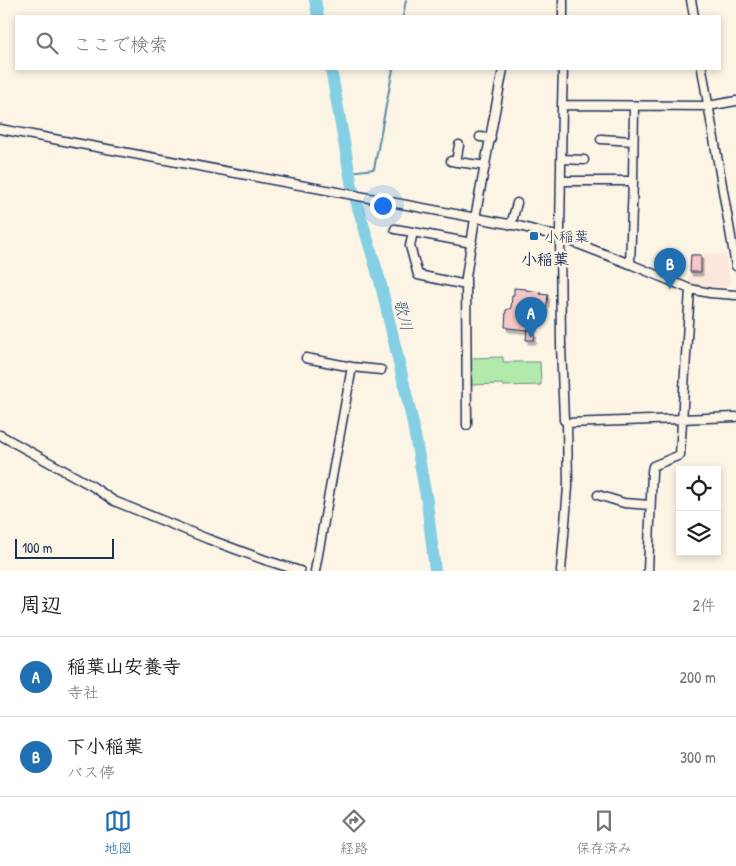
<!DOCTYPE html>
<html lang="ja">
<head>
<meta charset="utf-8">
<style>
	body { margin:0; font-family:"Patrick Hand","Klee One",sans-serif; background:#f6f6f6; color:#222 }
	.controls { position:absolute; right:15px; bottom:15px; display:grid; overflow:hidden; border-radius:0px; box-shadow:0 2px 8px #0003 }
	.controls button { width:45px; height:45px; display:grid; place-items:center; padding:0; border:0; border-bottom:1px solid #e0e0e0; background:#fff; color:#222; font:25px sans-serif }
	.scale { position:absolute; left:15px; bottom:12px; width:99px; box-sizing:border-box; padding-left:5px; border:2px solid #1b2f5e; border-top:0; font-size:14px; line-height:18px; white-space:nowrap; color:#1b2f5e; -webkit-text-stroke:4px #fcf5e5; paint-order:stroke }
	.you { position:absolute; left:382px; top:205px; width:18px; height:18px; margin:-12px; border:4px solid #fff; border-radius:50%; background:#1a73e8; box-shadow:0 0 0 8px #1a73e833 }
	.badge { display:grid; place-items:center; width:32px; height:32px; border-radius:50%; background:#1f6fb2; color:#fff; font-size:16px; font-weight:700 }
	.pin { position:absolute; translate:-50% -41px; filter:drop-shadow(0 1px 2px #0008) }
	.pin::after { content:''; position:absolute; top:26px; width:18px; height:15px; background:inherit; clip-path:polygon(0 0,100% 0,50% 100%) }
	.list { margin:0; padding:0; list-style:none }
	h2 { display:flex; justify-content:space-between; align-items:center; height:65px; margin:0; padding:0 20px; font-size:21px }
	h2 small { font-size:16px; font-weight:400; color:#767676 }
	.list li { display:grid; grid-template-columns:32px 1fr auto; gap:15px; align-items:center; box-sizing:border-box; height:80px; padding:0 20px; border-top:1px solid #e0e0e0 }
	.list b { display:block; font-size:19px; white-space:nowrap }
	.list p { margin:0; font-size:16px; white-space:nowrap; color:#767676 }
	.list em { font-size:16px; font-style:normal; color:#767676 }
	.icon { flex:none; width:28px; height:28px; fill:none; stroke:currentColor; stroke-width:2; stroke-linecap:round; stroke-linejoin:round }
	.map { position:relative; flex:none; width:736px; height:571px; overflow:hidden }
	.search { position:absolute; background:#fff; box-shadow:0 2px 8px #0003; left:15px; right:15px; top:15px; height:55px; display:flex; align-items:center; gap:12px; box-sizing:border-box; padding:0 18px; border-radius:0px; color:#767676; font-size:19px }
	.sheet { height:225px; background:#fff }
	nav { display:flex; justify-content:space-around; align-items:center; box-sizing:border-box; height:70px; border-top:1px solid #e0e0e0; background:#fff; font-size:14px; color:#767676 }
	nav a { display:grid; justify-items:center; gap:2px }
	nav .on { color:#1f6fb2 }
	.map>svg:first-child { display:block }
	.built { fill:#fbe7db }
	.green { fill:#b3eaac; stroke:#678c85 }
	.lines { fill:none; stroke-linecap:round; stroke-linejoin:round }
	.stream { stroke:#5a8fae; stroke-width:2 }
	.river { stroke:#84cfe4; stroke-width:12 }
	.building { fill:#f8c7c5; stroke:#1b2f5e; filter:url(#shadow) }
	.minor-casing { stroke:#1b2f5e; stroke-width:11 }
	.minor { stroke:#fcf5e5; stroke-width:8 }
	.poi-dot { fill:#1f6fb2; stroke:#fcf5e5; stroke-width:2 }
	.labels { text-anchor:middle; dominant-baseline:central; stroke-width:4.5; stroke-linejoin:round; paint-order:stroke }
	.poi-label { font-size:15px; fill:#1b2f5e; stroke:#fcf5e5; text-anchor:start }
	.neighbourhood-label { font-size:16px; font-weight:bold; fill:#1b2f5e; stroke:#fcf5e5 }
	.water-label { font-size:16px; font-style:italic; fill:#355780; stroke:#fcf5e5 }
</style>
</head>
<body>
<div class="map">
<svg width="736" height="571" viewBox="0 0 736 571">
	<defs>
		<filter id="shadow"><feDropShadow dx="2" dy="4" stdDeviation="0" flood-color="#0004"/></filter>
	</defs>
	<rect width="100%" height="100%" fill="#fcf5e5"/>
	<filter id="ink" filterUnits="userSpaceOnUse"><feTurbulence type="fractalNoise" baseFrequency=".02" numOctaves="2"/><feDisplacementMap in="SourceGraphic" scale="10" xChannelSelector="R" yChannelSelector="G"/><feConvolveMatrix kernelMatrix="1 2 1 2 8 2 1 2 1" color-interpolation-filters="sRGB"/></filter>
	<g filter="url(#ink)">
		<path class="built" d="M689,253l36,1 5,30 -3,3h-14l-15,-2 -9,-3z"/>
		<path class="green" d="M503,357v5h37l1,23 -38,1v-2l-33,1v-27z"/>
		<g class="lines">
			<path class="stream" d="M403,16l3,-16
				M350,172l24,-3 19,-100"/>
			<path class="river" d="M315,0l3,16
				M331,69l21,118 28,94 32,138 15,83 8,69"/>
		</g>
		<path class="building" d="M691,255h10v17h-11z
			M514,288l12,1v1l15,2 -1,2 8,1 -2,15 -17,-1 -1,21 -21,-2v-1h-2l1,-17 5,-2 1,-13h2z
			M527,330l5,1v2h3l-1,7h-8z"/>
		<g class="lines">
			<defs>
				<path id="minor" d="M563,0v16
					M691,0l3,16
					M702,69l34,197
					M736,101l-28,5 -146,-1 -2,126 1,114 3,75 3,3 169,-6
					M562,105l1,-36
					M0,129l519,97 41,11 70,27 60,25 20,4 26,2
					M480,137l11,1
					M601,139l32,2
					M562,159l22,1
					M451,161l35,5
					M456,162l3,-17
					M561,181h72
					M511,225l6,-22
					M395,229l18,3
					M630,264l3,-83 1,-75
					M466,285l-48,-10 -8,-29 3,-14 59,11
					M306,358l46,9 29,3
					M467,425l-1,-148 9,-59 28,-149
					M0,435l92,51 22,15 94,38 57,21 35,11
					M598,495l26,8 26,2
					M315,571l37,-204
					M561,571l7,-84 -1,-64
					M648,571l4,-100 1,-5 27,-11 10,-166"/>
			</defs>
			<use href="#minor" class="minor-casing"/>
			<use href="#minor" class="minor"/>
		</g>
	</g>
	<rect class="poi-dot" x="529" y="231" width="10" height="10" rx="2.5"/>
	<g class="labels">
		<g class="poi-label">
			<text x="544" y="236">小稲葉</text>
		</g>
		<g class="neighbourhood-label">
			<text x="545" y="259">小稲葉</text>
		</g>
		<g class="water-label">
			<text transform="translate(404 315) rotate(77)">歌川</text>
		</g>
	</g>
</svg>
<div class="controls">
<button><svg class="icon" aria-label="locate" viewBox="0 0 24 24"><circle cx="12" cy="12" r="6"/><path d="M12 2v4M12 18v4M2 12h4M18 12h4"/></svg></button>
<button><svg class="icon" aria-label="layers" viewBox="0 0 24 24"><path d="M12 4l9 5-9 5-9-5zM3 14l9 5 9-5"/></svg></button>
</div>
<div class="scale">100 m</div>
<div class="you"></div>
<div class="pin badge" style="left:531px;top:338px">A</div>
<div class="pin badge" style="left:670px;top:289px">B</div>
<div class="search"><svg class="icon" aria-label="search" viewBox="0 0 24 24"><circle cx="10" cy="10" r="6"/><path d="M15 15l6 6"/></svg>ここで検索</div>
</div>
<section class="sheet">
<h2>周辺<small>2件</small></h2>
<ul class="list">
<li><span class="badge">A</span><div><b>稲葉山安養寺</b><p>寺社</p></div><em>200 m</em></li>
<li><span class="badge">B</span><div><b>下小稲葉</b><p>バス停</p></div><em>300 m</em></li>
</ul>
</section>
<nav>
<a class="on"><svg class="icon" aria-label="map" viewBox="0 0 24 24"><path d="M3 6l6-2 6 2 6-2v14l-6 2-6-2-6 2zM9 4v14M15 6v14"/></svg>地図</a>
<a><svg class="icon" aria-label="directions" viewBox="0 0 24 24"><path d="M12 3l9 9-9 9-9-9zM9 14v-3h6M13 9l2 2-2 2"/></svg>経路</a>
<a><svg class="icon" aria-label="saved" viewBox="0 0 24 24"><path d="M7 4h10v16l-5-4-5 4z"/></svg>保存済み</a>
</nav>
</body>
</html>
